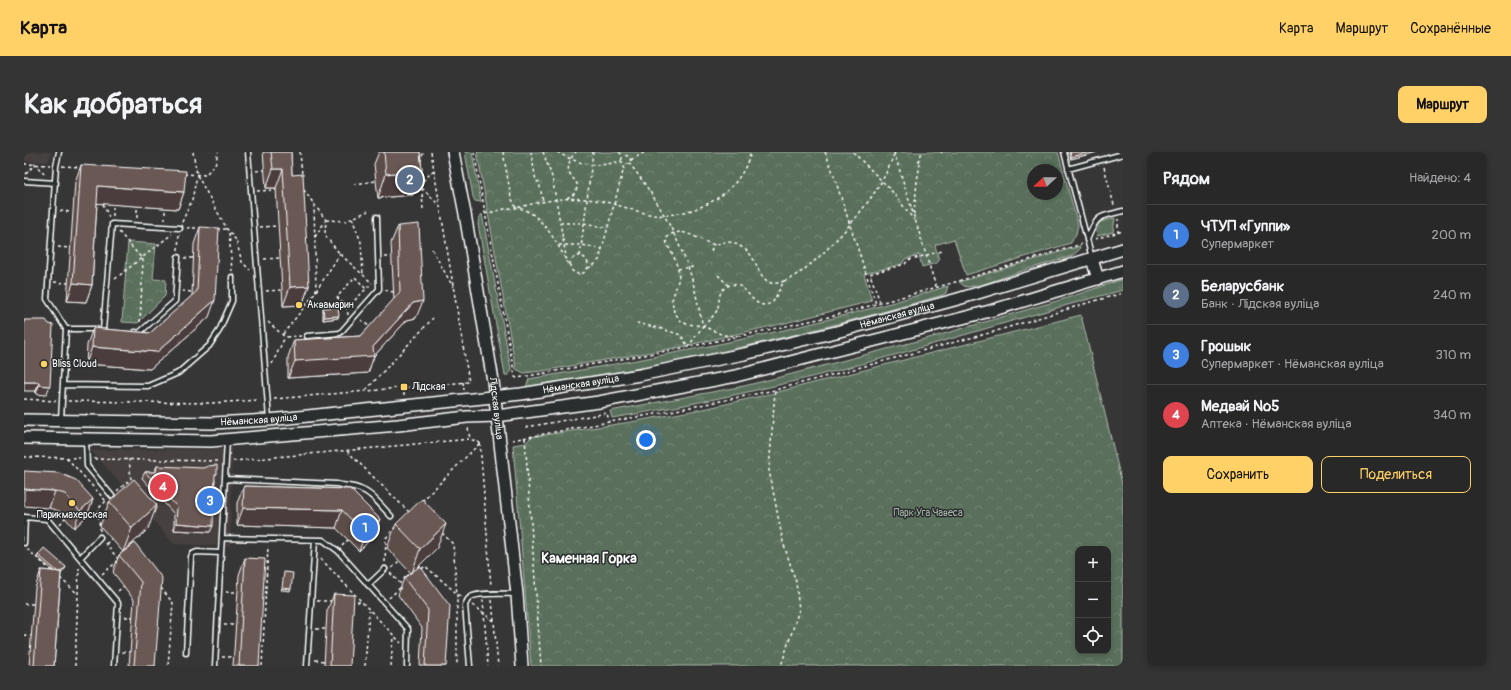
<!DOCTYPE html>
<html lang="ru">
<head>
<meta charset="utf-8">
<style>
	body { margin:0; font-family:Pangolin,sans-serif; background:#353434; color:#f1f3f6 }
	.controls { position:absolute; right:12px; bottom:12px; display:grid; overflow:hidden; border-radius:8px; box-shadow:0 2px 6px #0003 }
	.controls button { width:36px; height:36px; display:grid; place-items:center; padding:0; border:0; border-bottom:1px solid #454445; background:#292828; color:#f1f3f6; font:20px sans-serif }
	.compass { position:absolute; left:1003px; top:12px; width:36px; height:36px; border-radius:50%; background:#292828; box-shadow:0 2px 6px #0003; rotate:248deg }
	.you { position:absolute; left:622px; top:288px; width:14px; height:14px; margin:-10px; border:3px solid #fff; border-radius:50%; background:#1a73e8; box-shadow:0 0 0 6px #1a73e833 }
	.badge { display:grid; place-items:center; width:26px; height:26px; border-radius:50%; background:#ffd166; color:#fff; font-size:13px; font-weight:700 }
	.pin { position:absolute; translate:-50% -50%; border:2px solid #fff; box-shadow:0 1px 4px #0006 }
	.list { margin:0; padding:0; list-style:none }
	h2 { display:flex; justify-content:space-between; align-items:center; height:52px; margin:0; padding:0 16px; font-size:17px }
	h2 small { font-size:13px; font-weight:400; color:#a5a6a8 }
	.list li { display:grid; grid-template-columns:26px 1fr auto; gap:12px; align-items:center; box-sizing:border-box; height:60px; padding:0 16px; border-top:1px solid #454445 }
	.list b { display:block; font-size:15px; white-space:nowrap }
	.list p { margin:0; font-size:13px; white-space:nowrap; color:#a5a6a8 }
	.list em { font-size:13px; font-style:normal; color:#a5a6a8 }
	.actions { display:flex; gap:8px; padding:12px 16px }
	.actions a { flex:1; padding:9px 0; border:1px solid #ffd166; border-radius:8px; text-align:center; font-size:14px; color:#ffd166 }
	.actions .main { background:#ffd166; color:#111 }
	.icon { flex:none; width:22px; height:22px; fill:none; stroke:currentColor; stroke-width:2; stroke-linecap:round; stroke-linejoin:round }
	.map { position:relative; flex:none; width:1099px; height:514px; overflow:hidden; border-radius:8px }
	header { display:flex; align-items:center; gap:24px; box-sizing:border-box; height:56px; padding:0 20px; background:#ffd166; color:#111 }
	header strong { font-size:19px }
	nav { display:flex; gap:22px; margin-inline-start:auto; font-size:14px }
	.intro { display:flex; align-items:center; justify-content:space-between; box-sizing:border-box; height:96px; padding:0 24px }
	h1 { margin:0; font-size:28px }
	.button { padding:10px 18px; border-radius:8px; background:#ffd166; color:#111; font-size:14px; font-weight:700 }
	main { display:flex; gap:24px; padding:0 24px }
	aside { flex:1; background:#292828; border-radius:8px; box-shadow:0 2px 6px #0003 }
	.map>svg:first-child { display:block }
	.built { fill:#47403f }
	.grass { fill:url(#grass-tufts); stroke:#acb8ad }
	.park { fill:url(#park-crowns); stroke:#acb8ad; fill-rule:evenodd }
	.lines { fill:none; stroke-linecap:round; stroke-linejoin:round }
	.lane-casing { stroke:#fff; stroke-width:7 }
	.secondary-casing { stroke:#fff; stroke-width:14 }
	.path { stroke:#fff; stroke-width:1.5; stroke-dasharray:3 3; stroke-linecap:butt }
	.lane { stroke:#2a2d2e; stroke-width:4 }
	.secondary { stroke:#2a2d2e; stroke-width:11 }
	.wall { fill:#5c4d49; stroke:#fff }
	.shaded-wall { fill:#4b3e3c; stroke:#fff }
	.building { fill:#6b5955; stroke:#fff }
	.poi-dot { fill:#ffd166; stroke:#2a2d2e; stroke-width:1.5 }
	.labels { text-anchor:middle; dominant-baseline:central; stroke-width:3; stroke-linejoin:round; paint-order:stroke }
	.poi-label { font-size:10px; fill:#fff; stroke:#2a2d2e; text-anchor:start }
	.street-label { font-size:10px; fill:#fff; stroke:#2a2d2e }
	.park-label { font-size:10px; fill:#acb8ad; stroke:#2a2d2e }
	.district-label { font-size:14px; font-weight:bold; fill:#fff; stroke:#2a2d2e }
</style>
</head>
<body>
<header>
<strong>Карта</strong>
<nav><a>Карта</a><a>Маршрут</a><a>Сохранённые</a></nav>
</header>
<div class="intro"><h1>Как добраться</h1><a class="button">Маршрут</a></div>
<main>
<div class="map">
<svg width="1099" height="514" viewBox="0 0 1099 514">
	<defs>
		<pattern id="grass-tufts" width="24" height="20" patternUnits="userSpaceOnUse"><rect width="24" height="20" fill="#5a705b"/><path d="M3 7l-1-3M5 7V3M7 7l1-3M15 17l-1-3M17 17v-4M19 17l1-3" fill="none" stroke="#738574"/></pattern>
		<pattern id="park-crowns" width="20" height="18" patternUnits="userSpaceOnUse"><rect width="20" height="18" fill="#5a705b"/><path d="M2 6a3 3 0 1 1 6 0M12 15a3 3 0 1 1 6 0" fill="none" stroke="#738574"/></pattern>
	</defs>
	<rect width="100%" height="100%" fill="#373636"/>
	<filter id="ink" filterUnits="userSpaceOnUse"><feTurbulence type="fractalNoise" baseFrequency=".025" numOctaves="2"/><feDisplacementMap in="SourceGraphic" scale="8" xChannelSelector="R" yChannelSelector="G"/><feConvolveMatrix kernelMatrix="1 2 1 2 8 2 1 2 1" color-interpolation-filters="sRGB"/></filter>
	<g filter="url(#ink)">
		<path class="built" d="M0,0h28l-4,10 -24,-1z
			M208,297l-2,97 -56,-2 -83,-94z"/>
		<path class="grass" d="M441,0h7l9,50 -6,-1 -2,-4z
			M458,62l29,155 -2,6h-4l-27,-151 1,-6z
			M1091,66l-2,14 -16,4c-3,-15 6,-15 18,-18z
			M1056,94l-1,4 -7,6 -50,15 -38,13 -16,3 -4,-1 -5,-4z
			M1099,127v11c-85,22 -169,49 -254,72 -84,23 -171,42 -257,56l-2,-7 134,-25 48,-12 148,-39 127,-37z
			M924,134l-2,7 -3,2c-94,27 -189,51 -285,70 -44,8 -88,15 -132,22l3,-8c141,-24 282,-50 419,-93z"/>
		<path class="park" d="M453,0h581l20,73 -2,9 -5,9 -105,32 -12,-36 -19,6 4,15 -2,3 -15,4 -3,-12 -14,4 -3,5 -38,10 8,27 -87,22 -105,24 -138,24 -18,2 -8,-4zM1009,18h24v24h-24z
			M104,90l28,2 -3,35 13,1 -1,16 -27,27 -16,-1z
			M1057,163l42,173v178h-592l-18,-221 13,-2 5,-6 100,-15 77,-14 66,-15zM1054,397h30v102h-30z"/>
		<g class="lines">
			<defs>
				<path id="lane" d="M35,0l-3,14 -9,133 19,30 -5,90
					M224,0l21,267
					M1040,0l28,106
					M1044,17l55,-15
					M0,29l32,2
					M1063,88c11,-26 10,-22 36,-29
					M42,177h30
					M79,178l9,-106 68,4
					M111,180l4,1 36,-32 3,-44
					M283,184l33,-3 39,-44 -2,-72
					M39,233l85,1 30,-13 31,-27 10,-15 13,-30v-24
					M62,287l1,27 25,30
					M201,327l112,5c7,2 16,2 23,5 12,4 22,18 31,27
					M0,365l23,2 71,84 -4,63
					M198,386l101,2 15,11 70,78 -1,37
					M0,391l1,-26
					M56,406l20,-21
					M344,433l17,-16
					M162,501l5,-96 1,-3 5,-2 24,1
					M191,514l12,-226
					M283,514l8,-126
					M446,514l-5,-61c2,-3 2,-6 6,-8 7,-5 35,-3 45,-3"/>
				<g id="secondary">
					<path id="s1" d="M429,0l12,62 28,167 24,213 5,72"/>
					<path d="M1068,107l6,20"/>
					<path id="s2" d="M0,268l188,3 57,-3 252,-26 119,-19 104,-21 92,-22 122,-33 165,-50"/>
					<path d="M0,286l187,3 187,-16 69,-8 30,-1 102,-14 137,-26 97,-25 157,-40 133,-40"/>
				</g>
			</defs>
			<use href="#lane" class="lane-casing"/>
			<use href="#secondary" class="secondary-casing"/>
			<path class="path" d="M169,0l4,23 30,54 9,11 6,22 8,8
				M276,0l2,23
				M450,0l41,225 2,1 171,-31 145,-31 119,-33 130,-39
				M479,0l8,45 5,11c23,-6 45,-11 69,-9 24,1 46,12 69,16 7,1 14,0 21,-1 36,-6 66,-26 76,-62
				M507,0l5,29 3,1 4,19
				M519,0l9,25 15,85
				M533,0c23,13 39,16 64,9
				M595,0l4,4
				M801,0l6,15 45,137
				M829,0l38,38 23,30
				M870,0l42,135
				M917,0l1,1
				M597.5 8a4.5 4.5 0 1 1 9 0a4.5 4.5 0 1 1-9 0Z
				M607,8l14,-8
				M397,10v-4l3,-6
				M605,11c25,31 45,66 59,104 7,18 10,40 15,59l-15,21 -7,-12 -19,-6 -25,-6
				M0,12l26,1
				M38,14l18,1
				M1080,15l10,38
				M397,18l2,40
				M232,19l8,-1
				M2,22l9,-10 10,11
				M160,22l21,1 10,-10 3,-13
				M399,29l11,-11
				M330,32l22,-3
				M398,36l18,18
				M233,39l20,-1
				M543,46l7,-4 4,-8c-2,-5 -5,-7 -8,-12 -4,-7 0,-16 6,-22
				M79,52l6,13
				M290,52l12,16 -1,13 2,5 13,16 32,29
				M36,59l12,1
				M461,62c9,-2 23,-7 31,-6 23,1 42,36 51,54l3,2
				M890,62l3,-33 3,-17 -2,-1 4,-11
				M89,64v-12
				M113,66v-12
				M328,66l9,24 2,33
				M141,68v-12
				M302,68l20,1 22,-10
				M158,70l10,-22 5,-25
				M536,71h24l24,5
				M236,75l18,-1
				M163,76h15
				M193,77h10
				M95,80l24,28 -3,63
				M205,81l3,38
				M1094,81v-14
				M291,85l10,-16
				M1071,87l28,-8
				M535,93h23l20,4
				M34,95l12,1
				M408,97l21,38
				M154,98l1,-16
				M687,99l3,-7
				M546 113a9 9 0 1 1 18 0a9 9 0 1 1-18 0Z
				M556,104l13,-104
				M361,105h6
				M160,106h9
				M240,107l16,-1
				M564,116l5,-2 6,-6 26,-96
				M654,117l15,-2
				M694,123l11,11
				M91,127l57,-45
				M760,129c30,-10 85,-75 100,-104 4,-8 8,-17 11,-25
				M30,130l14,1
				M361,138l8,2
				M158,139l10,1
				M242,139l16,-1
				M292,139l24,-37
				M856,150l-10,-28 35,-10 3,-4 34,-9
				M323,156l-10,-11 18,-20 11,12
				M324,163l-1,-7 25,-25
				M337,168l9,7
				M244,170l17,15 16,-1
				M679,174c4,-4 9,-8 13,-14 5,-8 0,-19 10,-25 22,-13 24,29 47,15l11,-21c-5,2 -12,4 -17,0 -10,-8 -11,-23 -21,-31 -4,-3 -14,-9 -19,-8 -6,0 -9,3 -15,2 -14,-4 -34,-21 -46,-5l1,5 7,13 4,12 1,9 -7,22 2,12 8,10 5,2 16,2 20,9 15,1
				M259,182l33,-42 -2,-88 -11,-15
				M248,212l13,-27
				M439,230l1,8
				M380,235v8
				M342,238l67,-72
				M751,239l-6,79 14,72 13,40 3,28 -18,56
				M0,247l32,2
				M250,247l195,-17 -38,-230
				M44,249l143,2 49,-3
				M502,275l81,-14 2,9
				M444,276l2,11
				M501,286l16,228
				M488,288l97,-18 52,-9 114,-23 218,-58 91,-28 39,-11
				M456,291l11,143
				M323,299l63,62
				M0,305l56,1
				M43,306l39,43
				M70,307l126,2
				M209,309l237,-22 10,4
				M93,339l14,-12 -2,-20
				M398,349l58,-58
				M36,372l5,-6
				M76,379l-2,-22 9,-9
				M418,381l11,11 4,51v71
				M81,391l14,17
				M82,392l5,-5
				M318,394l6,-6
				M3,397l26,23
				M297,407l80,84
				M361,410l1,-24 9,-11
				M368,416l7,-7
				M398,417l3,-3 36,31
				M366,421l13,13
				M78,422l16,-13
				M36,426l18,16
				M137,436l12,15 -5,63
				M94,439l6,-5
				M202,440h12
				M365,446l12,-11
				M459,448l5,66
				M468,448l6,66
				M293,449h15
				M327,450h10
				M0,452h10
				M448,453l22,16
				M101,465h8
				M200,473h12
				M292,477h10
				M0,483l7,1
				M98,500h8
				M198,505h12
				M291,508l10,1
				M51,514l4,-98
				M238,514l6,-120
				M341,514l4,-55
				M367,514l2,-30"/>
			<use href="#lane" class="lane"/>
			<use href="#secondary" class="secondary"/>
		</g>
		<path class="wall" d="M239,0h28l1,23 17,111 -7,19 -19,1 -7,-118h-10z
			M355,0h41l2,18 -9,25 -35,3 -4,-34z
			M1045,0h28l-26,7z
			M57,13l103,27 -6,17 -81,-6 -5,82 -6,17 -19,-1 8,-119z
			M374,74l18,92 -9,2 -33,36 -6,17 -80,5v-21l6,-17 67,-4 33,-36 -3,-57z
			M176,75l9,90 -59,52 -64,-5 1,-19 6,-17 57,5 42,-37 2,-52z
			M299,156l15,10 -15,2z
			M0,168l22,75 -10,-1z
			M133,314l58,14 -5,52 -36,-2v-16l-32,-36 3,-6h9z
			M35,321l28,43 -13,12 -15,-17 -10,-3z
			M220,334l106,3 24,47 -15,15 -23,-23 -99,-3v-22z
			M85,350l39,27 -25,23 -23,-26z
			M372,372l41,24 -23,23 6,-5 26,100h-26l2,-38 -24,-33 6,-17 7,-5 -24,-25z
			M111,391l20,123h-26l5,-66 -21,-28 6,-17z
			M14,403l28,12 -1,2 -4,5 -7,92h-25l6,-78 6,-18 13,1 -17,-14z
			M221,406l14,108h-26l6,-91z
			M310,442l16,72h-26l3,-55z"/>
		<path class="shaded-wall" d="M1065,0h8l-26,7v-2z
			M249,17h10l-7,19h-10z
			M398,18l-9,25 -35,3 8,-24z
			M74,34l86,6 -6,17 -86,-6z
			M49,131l19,2 -6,17 -19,-1z
			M285,134l-7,19 -19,1 7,-19z
			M191,148l-6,17 -59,52 -64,-5 6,-17 65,5z
			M399,149l-7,17 -9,2 -33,36 -6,17 -80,5 7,-17 78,-14 40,-44z
			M315,164l-1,2 -15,2 1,-3z
			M0,230h15l-3,9h-12z
			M15,233l11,1 -4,9 -10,-1z
			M0,337l31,2 -6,17 -25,-2z
			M69,347l-6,17 -13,12 6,-17z
			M133,353l-9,24 -25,23 9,-24z
			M219,356l99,2 -6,18 -99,-3z
			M356,367l-6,17 -15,15 6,-17z
			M152,371l37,3 -3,6 -36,-2z
			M422,372l-9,24 -25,25 8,-24z
			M258,436l9,1 -1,2 -9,-1z"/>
		<path class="building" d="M247,0h20l1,23 11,-1 6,112 -19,1 -7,-118h-10z
			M360,0h36l2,18 -36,4z
			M1046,0h19l-18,5z
			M57,13l105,6 -2,21 -86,-6 -6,99 -19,-2z
			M395,72l4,77 -10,2 -40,44 1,9 -79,5 -1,-21 67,-4 39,-44 -2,-66z
			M176,75l19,1 -4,72 -58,52 -65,-5 1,-19 57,5 47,-42z
			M314,155l1,9 -15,1 -1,-9z
			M0,168h22l3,4 4,1 -3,61 -11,-1v-3h-15z
			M193,313v9l-2,1 -2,51 -37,-3 1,-16 -32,-35h11l1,-6 46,2 5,-2z
			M0,319l35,2 17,7 17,19 -13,12 -15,-17 -10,-3 -31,-2z
			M110,327l23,26 -25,23 -23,-26z
			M220,334l106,3 30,30 -15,15 -23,-24 -99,-2z
			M398,347l24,25 -26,25 -24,-25z
			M111,391l27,35 -7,88h-21l7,-84 -22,-27z
			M20,396l22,19 -5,5h-3l-20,-17z
			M221,406l20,1 -6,107h-20z
			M396,414l30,40 -4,60h-21l3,-56 -24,-32z
			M17,418l20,2 -7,94h-20z
			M260,420l9,1 -2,16 -9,-1z
			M310,442l20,1 -4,71h-20z"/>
	</g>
	<g class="poi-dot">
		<circle cx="275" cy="153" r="4"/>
		<circle cx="20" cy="212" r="4"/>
		<rect x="376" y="231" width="8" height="8" rx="2"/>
		<circle cx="48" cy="351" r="4"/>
	</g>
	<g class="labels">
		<g class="poi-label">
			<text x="283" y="153">Аквамарин</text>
			<text x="28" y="212">Bliss Cloud</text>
			<text x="388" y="235">Лідская</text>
			<text x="48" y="363" text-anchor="middle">Парикмахерская</text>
		</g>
		<g class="street-label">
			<text stroke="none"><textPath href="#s2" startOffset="883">Нёманская вуліца</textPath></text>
			<text stroke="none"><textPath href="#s2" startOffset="559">Нёманская вуліца</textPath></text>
			<text stroke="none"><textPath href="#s1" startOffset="260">Лідская вуліца</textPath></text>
			<text stroke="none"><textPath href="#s2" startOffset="235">Нёманская вуліца</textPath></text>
		</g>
		<g class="park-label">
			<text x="904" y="361">Парк Уга Чавеса</text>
		</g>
		<g class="district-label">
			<text x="565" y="406">Каменная Горка</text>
		</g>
	</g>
</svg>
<div class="controls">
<button>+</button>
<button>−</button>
<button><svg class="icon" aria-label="locate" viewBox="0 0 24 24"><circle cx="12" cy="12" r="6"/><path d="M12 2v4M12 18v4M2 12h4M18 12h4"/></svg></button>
</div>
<svg class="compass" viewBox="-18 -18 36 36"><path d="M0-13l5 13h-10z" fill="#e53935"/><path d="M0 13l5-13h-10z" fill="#a5a6a8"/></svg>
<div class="you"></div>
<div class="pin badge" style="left:341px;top:376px;background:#3f7fe0">1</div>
<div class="pin badge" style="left:386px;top:28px;background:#5c6f8a">2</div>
<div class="pin badge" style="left:186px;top:349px;background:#3f7fe0">3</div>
<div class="pin badge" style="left:139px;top:335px;background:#e0444e">4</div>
</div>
<aside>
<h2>Рядом<small>Найдено: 4</small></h2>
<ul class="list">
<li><span class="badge" style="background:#3f7fe0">1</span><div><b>ЧТУП «Гуппи»</b><p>Супермаркет</p></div><em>200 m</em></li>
<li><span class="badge" style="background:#5c6f8a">2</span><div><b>Беларусбанк</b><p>Банк · Лідская вуліца</p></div><em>240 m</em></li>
<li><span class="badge" style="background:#3f7fe0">3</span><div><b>Грошык</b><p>Супермаркет · Нёманская вуліца</p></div><em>310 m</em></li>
<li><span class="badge" style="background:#e0444e">4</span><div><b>Медвай №5</b><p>Аптека · Нёманская вуліца</p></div><em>340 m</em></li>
</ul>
<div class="actions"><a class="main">Сохранить</a><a>Поделиться</a></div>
</aside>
</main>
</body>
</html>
